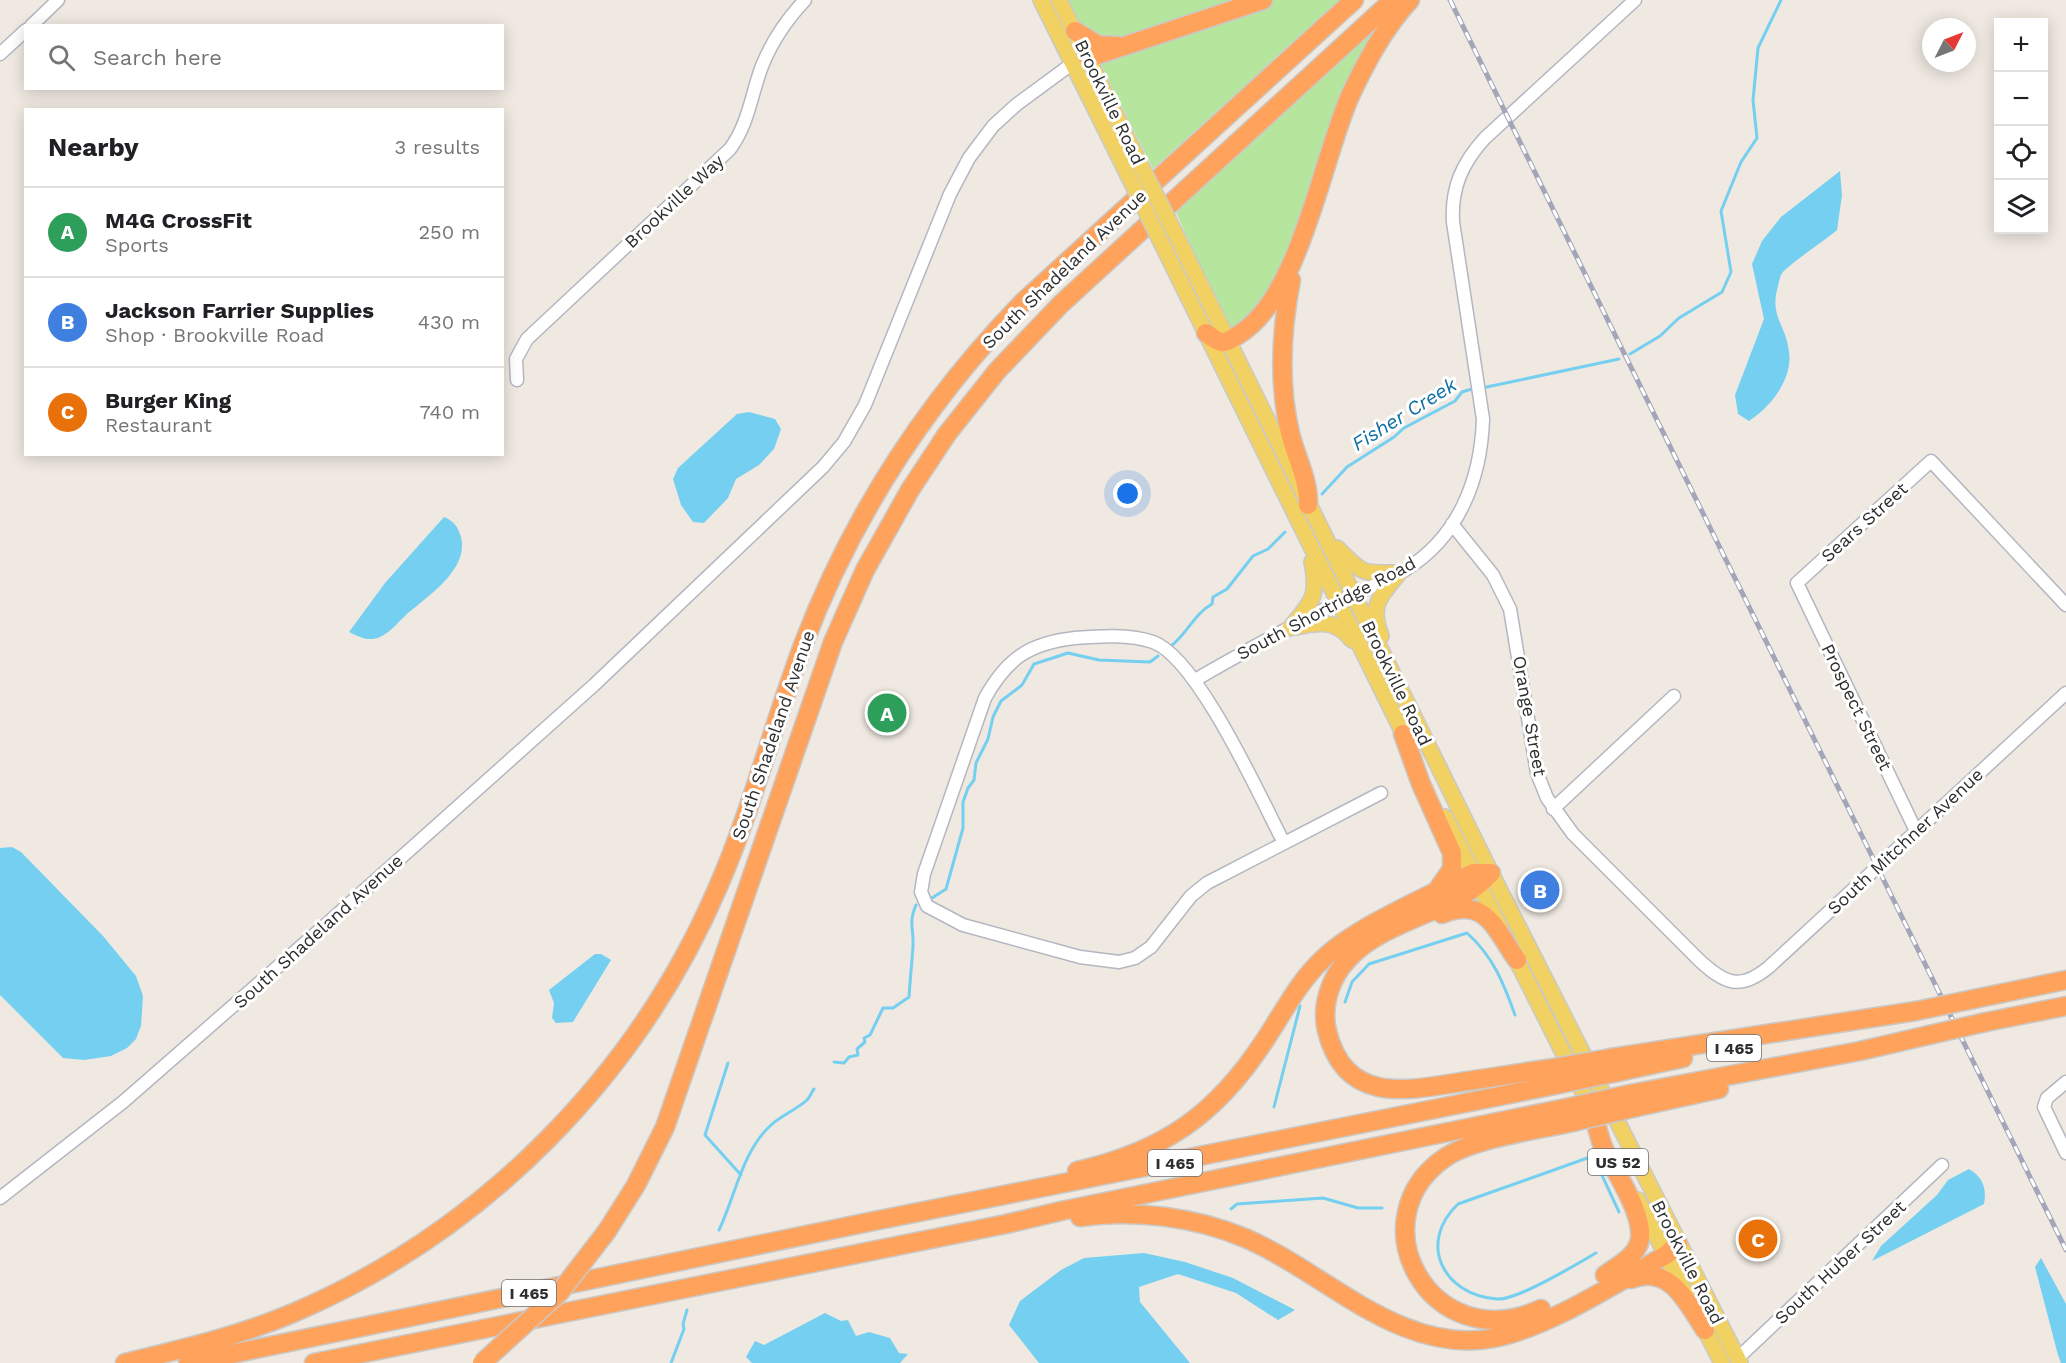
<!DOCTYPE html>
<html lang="en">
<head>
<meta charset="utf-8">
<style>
	body { margin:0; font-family:"Work Sans",sans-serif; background:#f2f2f2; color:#202124 }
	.controls { position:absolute; right:18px; top:18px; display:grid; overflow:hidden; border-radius:0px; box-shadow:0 3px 15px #0003 }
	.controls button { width:54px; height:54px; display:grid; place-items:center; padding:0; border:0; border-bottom:2px solid #e0e0e0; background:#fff; color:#202124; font:30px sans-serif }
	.compass { position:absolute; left:1922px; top:18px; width:54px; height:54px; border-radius:50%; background:#fff; box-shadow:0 3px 15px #0003; rotate:48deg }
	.you { position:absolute; left:1128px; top:494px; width:21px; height:21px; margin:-15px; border:4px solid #fff; border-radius:50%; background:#1a73e8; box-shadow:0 0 0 9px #1a73e833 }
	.badge { display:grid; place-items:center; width:39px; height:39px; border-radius:50%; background:#1a73e8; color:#fff; font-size:20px; font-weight:700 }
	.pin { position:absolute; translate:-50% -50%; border:3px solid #fff; box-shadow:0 2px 6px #0006 }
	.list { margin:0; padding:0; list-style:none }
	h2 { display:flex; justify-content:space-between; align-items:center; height:78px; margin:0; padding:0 24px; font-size:26px }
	h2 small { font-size:20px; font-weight:400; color:#757577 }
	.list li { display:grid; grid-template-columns:39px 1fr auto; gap:18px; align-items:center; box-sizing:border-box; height:90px; padding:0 24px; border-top:2px solid #e0e0e0 }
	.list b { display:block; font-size:22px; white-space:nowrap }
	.list p { margin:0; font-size:20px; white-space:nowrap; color:#757577 }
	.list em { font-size:20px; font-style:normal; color:#757577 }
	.icon { flex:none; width:33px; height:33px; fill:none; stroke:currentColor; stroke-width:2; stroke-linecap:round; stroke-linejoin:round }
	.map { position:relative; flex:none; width:2066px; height:1363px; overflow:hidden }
	.search { position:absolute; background:#fff; box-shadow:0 3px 15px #0003; left:24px; top:24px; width:480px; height:66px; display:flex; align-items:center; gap:15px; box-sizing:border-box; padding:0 21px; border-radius:0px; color:#757577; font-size:22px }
	.panel { position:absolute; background:#fff; box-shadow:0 3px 15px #0003; left:24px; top:108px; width:480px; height:348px; border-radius:0px }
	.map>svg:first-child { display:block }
	.green { fill:#b6e59e }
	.water { fill:#75cff0 }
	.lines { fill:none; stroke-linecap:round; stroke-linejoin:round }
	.stream { stroke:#75cff0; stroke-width:3 }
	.minor-casing { stroke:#b4b7c1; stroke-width:15 }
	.major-casing { stroke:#c9c9c9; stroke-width:18 }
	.highway-casing { stroke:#c9c9c9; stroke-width:21 }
	.minor { stroke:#fff; stroke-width:12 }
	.major { stroke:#f2d163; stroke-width:15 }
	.highway { stroke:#ffa35c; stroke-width:18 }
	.rail-casing { stroke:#a3a6b8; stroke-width:5 }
	.rail { stroke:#fff; stroke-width:3; stroke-dasharray:9; stroke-linecap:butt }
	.major-bridge-casing { stroke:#c9c9c9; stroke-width:18; stroke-linecap:butt }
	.highway-bridge-casing { stroke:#c9c9c9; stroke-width:21; stroke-linecap:butt }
	.major-bridge { stroke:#f2d163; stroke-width:15 }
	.highway-bridge { stroke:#ffa35c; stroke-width:18 }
	.labels { text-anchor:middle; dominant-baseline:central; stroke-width:6; stroke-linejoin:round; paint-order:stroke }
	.shield { fill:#fff; stroke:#6d6d6d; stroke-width:1.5 }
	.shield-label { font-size:16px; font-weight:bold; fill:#2e2e2e }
	.street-label { font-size:18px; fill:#2e2e2e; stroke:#fff }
	.water-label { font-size:20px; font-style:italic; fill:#0d6fa3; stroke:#fff }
</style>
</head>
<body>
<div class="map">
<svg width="2066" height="1363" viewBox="0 0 2066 1363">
	<rect width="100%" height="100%" fill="#efe9e1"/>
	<path class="green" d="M1066,0h179c-32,10 -118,46 -147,38 -16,-5 -24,-24 -32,-38z
		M1273,0h66l-186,169 -54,-108 13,-6z
		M1396,8l-124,282 -32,37 -11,3 -54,-120z"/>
	<path class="water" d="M1840,171l2,24 -5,35c-14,12 -45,32 -55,43 -2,3 -3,9 -4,13 -9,31 8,38 11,66 4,27 -19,56 -40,69l-11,-7 -3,-19 29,-76 -12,-55 10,-23 19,-24z
		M749,412l26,7 6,10 -7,20 -15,16 -23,14 -8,19 -24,25 -11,-1 -12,-17 -8,-26 5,-11 59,-54z
		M444,517c10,4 14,10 17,20 8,32 -32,58 -53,76 -8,7 -18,20 -28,24 -11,5 -21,0 -31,-5l36,-49z
		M12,847l9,5 82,84 33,40 7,20 -2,30 -5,13 -9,9 -16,8 -27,4 -21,-2 -63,-63v-147z
		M595,954h6l10,6 -38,62 -17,1 -4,-5 2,-15 -5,-13z
		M1969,1169c14,8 18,20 15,35l-112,57 9,-15 56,-51 11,-15z
		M1144,1253l41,9 48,16 62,32 -17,10 -42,-27 -58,-19 -39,13 1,15 50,61h-151l-30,-38 11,-24 41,-31 23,-12z
		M2041,1258l25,46v59h-5l-3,-8 -23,-88z
		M825,1313l16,8 7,-1 8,16 13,-4 21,6 9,15 9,1 -8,9h-148l-6,-6 9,-16 9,4z"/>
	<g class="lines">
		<path class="stream" d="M1630,354l30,-18 19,-18 43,-26 9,-20 -10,-61 20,-49 16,-24 -4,-38 5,-52 23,-48
			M1482,388l137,-29
			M1322,494l25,-27 47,-30 10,-9 51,-27 7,-9 13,-4
			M1171,646c16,-12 23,-32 41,-42l1,-7 14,-8 26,-33 15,-7 17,-17
			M932,898l14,-9 17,-61v-26l5,-14 6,-8 2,-17 12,-24 5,-22 8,-16 21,-16 12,-21 34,-11 31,7 51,2 8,-6
			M1345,1002l7,-20 17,-18 98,-31c26,23 37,51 48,82
			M834,1062l10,1 5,-6 9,-2 -1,-6 8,-7 -1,-4 6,-3 13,-27h10l16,-11c1,-16 3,-35 4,-51 1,-18 -5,-22 3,-41
			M728,1063l-23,72 36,40
			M1274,1107l26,-101
			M1231,1209l6,-5 86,-6 35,10h24
			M719,1230c16,-33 23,-78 51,-104 10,-10 26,-16 37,-26 3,-3 4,-7 7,-11
			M1596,1253c-19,11 -80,48 -99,46 -54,-4 -80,-56 -39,-95l135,-48 26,56
			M671,1363l13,-34 -1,-5 4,-14"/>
		<defs>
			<path id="minor" d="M31,26l27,-26
				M0,54l26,-24
				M517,380l-1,-21 11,-20 203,-190c19,-26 21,-54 32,-83 10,-25 25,-47 43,-66
				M1452,524l41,51 17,34 27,164 10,25 26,36 126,126c26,24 41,31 70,7l297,-274
				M1195,680c46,-27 93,-52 140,-76 23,-12 48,-21 70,-34 54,-33 76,-91 78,-151l-30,-197c-2,-34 9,-59 32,-84l150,-138
				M1553,809l121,-113
				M1916,831l-119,-248 134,-122 135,144
				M1284,843c-23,-44 -86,-185 -131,-201 -23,-8 -53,-6 -78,-4 -45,5 -68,20 -90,60l-61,176 -3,18 6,14 36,19 117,32 39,5 16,-4 16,-11 40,-51 16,-13 174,-90
				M2066,1082l-19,16 -3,9 22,46
				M0,1198l123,-96 206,-180 265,-237 229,-218 21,-25 21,-37 85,-211 19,-36 24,-32 23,-21 57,-42
				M1738,1358l204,-193"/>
			<path id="major" d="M1041,0l86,173
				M1059,0l80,162
				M1174,231l317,642 249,490
				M1162,244l247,501
				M1337,548c28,27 22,25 62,25
				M1290,628c22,-26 29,-32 22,-66
				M1290,628c25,-5 45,-11 62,12
				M1381,636c-12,-32 -1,-39 18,-63
				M1445,817l55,110
				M1512,951l81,161
				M1638,1200l49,96
				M1700,1320l22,43"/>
			<path id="highway" d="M1075,31l23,14 20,1
				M1088,58l175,-58
				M1291,280c-10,51 -13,102 -1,153 6,25 19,47 18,72
				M1206,333c4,3 10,8 15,9 6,1 12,-4 17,-7 62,-37 83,-173 112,-239 16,-34 34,-68 60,-96
				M1403,734l18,50 31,69v16l-14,20
				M1491,873c-37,41 -105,45 -143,86 -18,19 -27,47 -21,72 18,73 79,60 134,51 29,-4 57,-9 86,-13
				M1442,914c44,-18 53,15 75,46
				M1974,999l92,-19
				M1986,1022l80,-16
				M1611,1058l305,-47
				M1618,1072l65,-14
				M1630,1094l230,-43 69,-16
				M1637,1107l82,-18
				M1593,1113c4,12 6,25 11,36 11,23 43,69 35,94 -5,15 -22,23 -34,32
				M1077,1171c87,-20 139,-56 188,-131 18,-27 34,-59 58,-81 34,-33 107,-63 150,-86h18
				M1080,1217c54,-8 115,0 165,21 80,34 155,118 249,100 55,-11 122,-55 172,-83l12,-11
				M607,1231l29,-46 29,-58 168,-485 32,-72 45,-80 37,-56 50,-63 64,-67 332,-304
				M1631,1279c40,-15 56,24 74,51
				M1541,1309c-110,51 -187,-90 -95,-152 29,-19 92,-27 127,-35
				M125,1363c57,-14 114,-27 168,-50 190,-81 344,-237 425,-426 34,-78 55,-162 85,-242 49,-129 124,-244 220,-343l331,-302
				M188,1363l681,-141 686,-137
				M314,1363l692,-139 55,-13 505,-103"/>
		</defs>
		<use href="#minor" class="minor-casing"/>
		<use href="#major" class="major-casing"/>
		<use href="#highway" class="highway-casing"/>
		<use href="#minor" class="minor"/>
		<use href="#major" class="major"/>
		<use href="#highway" class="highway"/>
		<defs>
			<path id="rail" d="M1450,0l616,1250"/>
		</defs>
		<use href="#rail" class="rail-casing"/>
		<use href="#rail" class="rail"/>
		<defs>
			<path id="major-bridge" d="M1139,162l35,69
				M1127,173l35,71"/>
			<path id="highway-bridge" d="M1916,1011l58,-12
				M1929,1035l57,-13
				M1547,1069l64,-11
				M1555,1085l63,-13
				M1566,1108l64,-14
				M1573,1122l64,-15
				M482,1363l78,-71 47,-61"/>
		</defs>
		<use href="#major-bridge" class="major-bridge-casing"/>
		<use href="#highway-bridge" class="highway-bridge-casing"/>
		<use href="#major-bridge" class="major-bridge"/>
		<use href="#highway-bridge" class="highway-bridge"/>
	</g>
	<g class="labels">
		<g class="shield">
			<rect x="1707" y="1035" width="54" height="26" rx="4.5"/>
			<rect x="1588" y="1149" width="60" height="26" rx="4.5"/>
			<rect x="1148" y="1150" width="54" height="26" rx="4.5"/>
			<rect x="502" y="1280" width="54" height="26" rx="4.5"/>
		</g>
		<g class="shield-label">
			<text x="1734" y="1048">I 465</text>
			<text x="1618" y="1162">US 52</text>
			<text x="1175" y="1163">I 465</text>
			<text x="529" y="1293">I 465</text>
		</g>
		<g class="street-label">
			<text transform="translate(1110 102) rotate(64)">Brookville Road</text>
			<text transform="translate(674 201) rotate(-43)">Brookville Way</text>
			<text transform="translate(1064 269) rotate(-44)">South Shadeland Avenue</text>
			<text transform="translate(1864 522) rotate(-42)">Sears Street</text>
			<text transform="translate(1326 608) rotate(-28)">South Shortridge Road</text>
			<text transform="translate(1397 683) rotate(64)">Brookville Road</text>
			<text transform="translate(1857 707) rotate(64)">Prospect Street</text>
			<text transform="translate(1530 716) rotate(80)">Orange Street</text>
			<text transform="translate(773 735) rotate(-71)">South Shadeland Avenue</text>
			<text transform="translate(1905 841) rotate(-43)">South Mitchner Avenue</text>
			<text transform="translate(318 931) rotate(-42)">South Shadeland Avenue</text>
			<text transform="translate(1688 1262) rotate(63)">Brookville Road</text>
			<text transform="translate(1840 1262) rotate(-43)">South Huber Street</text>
		</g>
		<g class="water-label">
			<text transform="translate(1404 414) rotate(-32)">Fisher Creek</text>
		</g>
	</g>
</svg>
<div class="controls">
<button>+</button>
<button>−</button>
<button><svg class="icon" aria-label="locate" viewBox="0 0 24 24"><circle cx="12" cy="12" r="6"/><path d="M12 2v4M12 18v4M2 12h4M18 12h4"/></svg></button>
<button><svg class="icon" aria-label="layers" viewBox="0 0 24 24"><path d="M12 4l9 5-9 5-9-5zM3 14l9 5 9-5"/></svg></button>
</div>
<svg class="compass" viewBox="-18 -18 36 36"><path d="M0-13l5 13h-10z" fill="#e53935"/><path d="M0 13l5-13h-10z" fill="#757577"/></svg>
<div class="you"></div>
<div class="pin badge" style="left:887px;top:713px;background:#2e9e5b">A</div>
<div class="pin badge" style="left:1540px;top:890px;background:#3f7fe0">B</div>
<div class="pin badge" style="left:1758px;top:1239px;background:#e8710a">C</div>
<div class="search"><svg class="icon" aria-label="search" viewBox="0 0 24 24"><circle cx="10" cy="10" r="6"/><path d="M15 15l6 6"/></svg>Search here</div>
<section class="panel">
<h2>Nearby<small>3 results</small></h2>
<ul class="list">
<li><span class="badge" style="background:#2e9e5b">A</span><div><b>M4G CrossFit</b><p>Sports</p></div><em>250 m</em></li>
<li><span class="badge" style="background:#3f7fe0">B</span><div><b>Jackson Farrier Supplies</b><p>Shop · Brookville Road</p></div><em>430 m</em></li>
<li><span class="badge" style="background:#e8710a">C</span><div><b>Burger King</b><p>Restaurant</p></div><em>740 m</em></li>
</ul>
</section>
</div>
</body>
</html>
